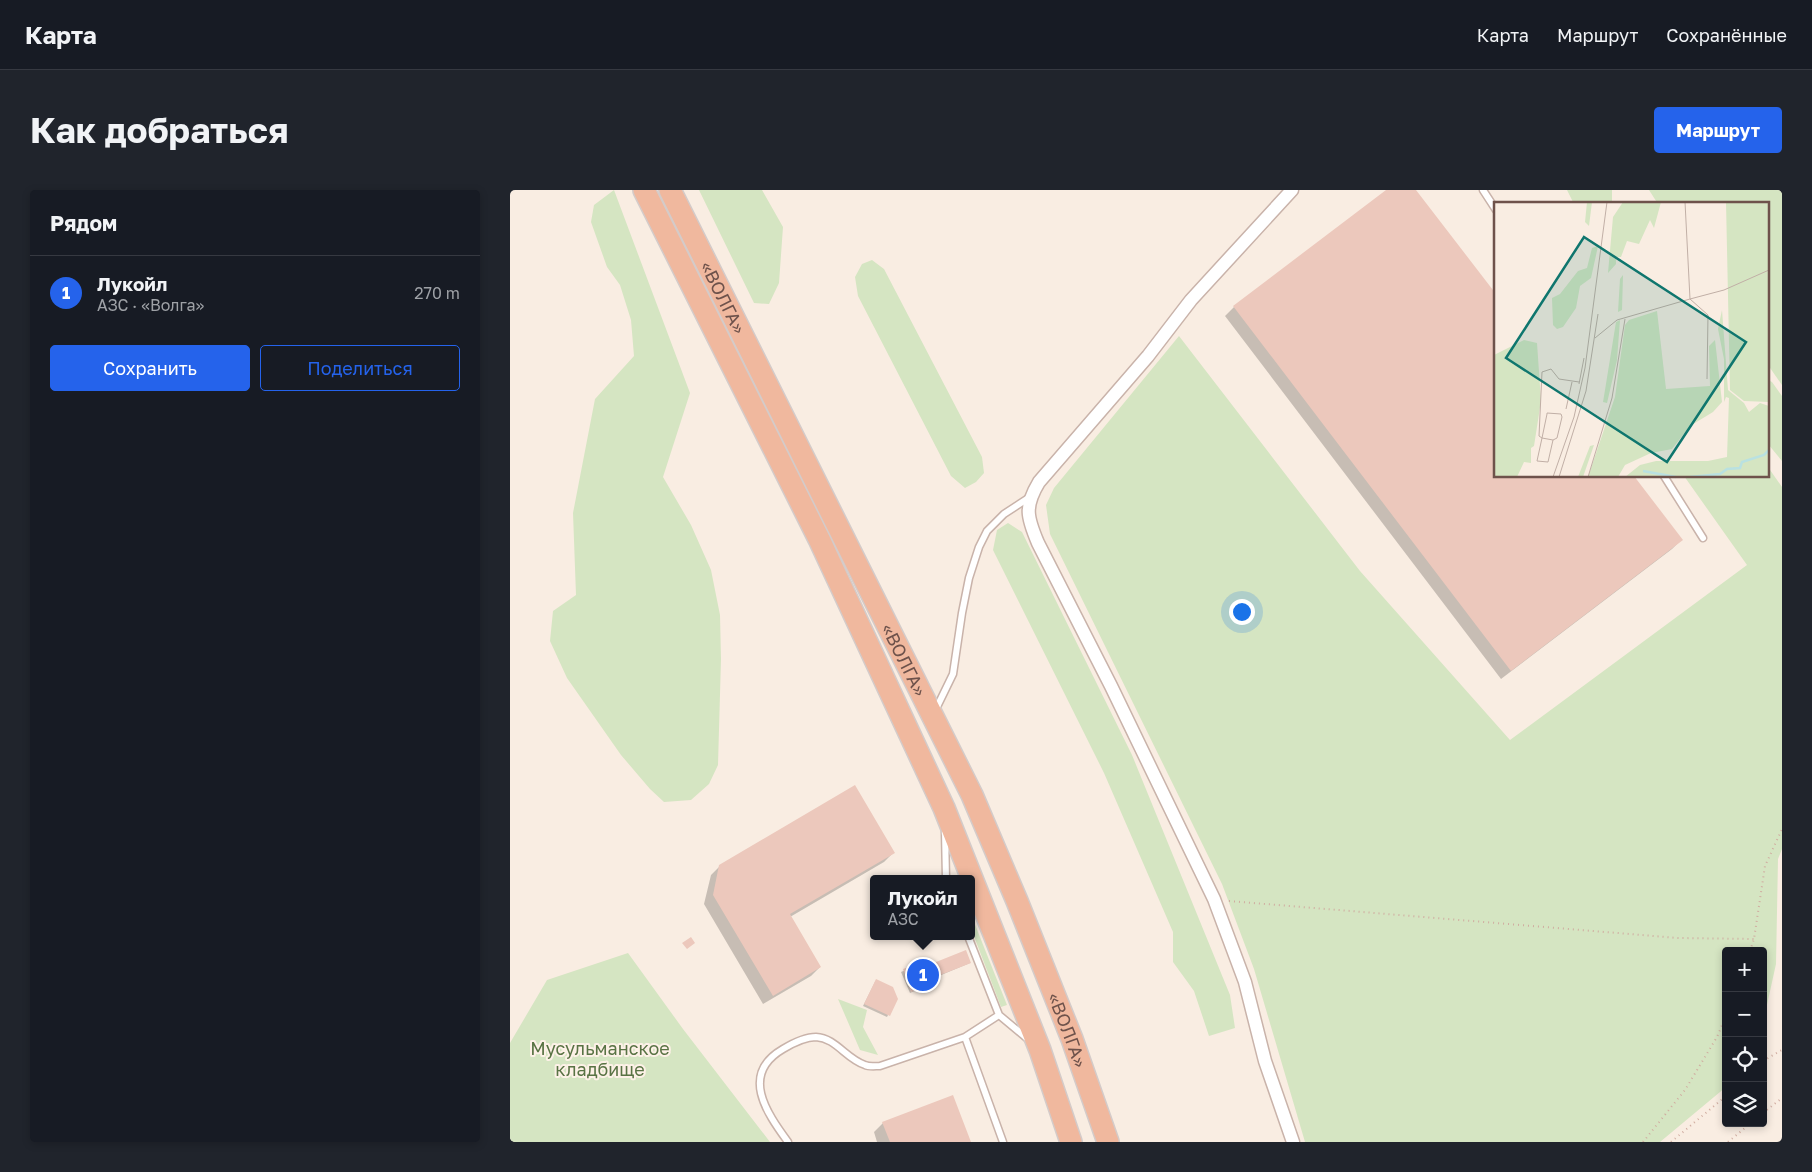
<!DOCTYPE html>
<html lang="ru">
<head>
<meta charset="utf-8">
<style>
	body { margin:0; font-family:"Golos Text",sans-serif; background:#20242c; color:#f1f3f6 }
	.controls { position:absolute; right:15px; bottom:15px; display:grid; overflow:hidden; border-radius:5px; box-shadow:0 2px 8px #0003 }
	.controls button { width:45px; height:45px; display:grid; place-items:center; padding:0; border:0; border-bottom:1px solid #363941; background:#171b24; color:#f1f3f6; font:25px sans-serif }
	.you { position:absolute; left:731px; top:421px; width:18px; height:18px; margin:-12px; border:4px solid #fff; border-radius:50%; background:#1a73e8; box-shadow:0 0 0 8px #1a73e833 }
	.badge { display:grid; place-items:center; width:32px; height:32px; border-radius:50%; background:#2563eb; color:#fff; font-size:16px; font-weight:700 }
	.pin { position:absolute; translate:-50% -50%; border:2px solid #fff; box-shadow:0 1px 5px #0006 }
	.popup { position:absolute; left:360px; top:685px; width:105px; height:65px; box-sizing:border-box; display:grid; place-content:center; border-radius:5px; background:#171b24; filter:drop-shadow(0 1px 4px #0005); font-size:16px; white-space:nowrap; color:#9ea1a6 }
	.popup b { font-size:19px; color:#f1f3f6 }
	.popup::after { content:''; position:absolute; left:50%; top:100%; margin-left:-10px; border:10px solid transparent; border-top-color:#171b24 }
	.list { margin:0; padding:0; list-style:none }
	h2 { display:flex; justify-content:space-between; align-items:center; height:65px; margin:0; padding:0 20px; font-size:21px }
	h2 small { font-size:16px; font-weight:400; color:#9ea1a6 }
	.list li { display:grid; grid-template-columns:32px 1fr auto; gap:15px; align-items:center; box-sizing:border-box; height:75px; padding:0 20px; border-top:1px solid #363941 }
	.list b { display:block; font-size:19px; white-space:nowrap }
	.list p { margin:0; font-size:16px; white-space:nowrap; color:#9ea1a6 }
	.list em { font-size:16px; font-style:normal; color:#9ea1a6 }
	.actions { display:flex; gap:10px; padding:15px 20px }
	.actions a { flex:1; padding:11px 0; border:1px solid #2563eb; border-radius:5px; text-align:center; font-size:18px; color:#2563eb }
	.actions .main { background:#2563eb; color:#fff }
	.icon { flex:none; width:28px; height:28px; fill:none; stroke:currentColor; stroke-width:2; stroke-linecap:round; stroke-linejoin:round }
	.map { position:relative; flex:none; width:1272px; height:952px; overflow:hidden; border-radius:5px }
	header { display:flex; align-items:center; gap:30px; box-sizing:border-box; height:70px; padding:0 25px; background:#171b24; border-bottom:1px solid #363941 }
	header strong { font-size:24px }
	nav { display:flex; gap:28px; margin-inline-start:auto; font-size:18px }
	.intro { display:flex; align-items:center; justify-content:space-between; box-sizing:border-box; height:120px; padding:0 30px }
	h1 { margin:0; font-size:35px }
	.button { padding:12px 22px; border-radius:5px; background:#2563eb; color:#fff; font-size:18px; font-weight:700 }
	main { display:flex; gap:30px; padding:0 30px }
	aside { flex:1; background:#171b24; border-radius:5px; box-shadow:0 2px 8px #0003 }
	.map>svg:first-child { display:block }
	.green { fill:#d5e5c2 }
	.shadow { fill:#0003 }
	.building { fill:#ecc8bc }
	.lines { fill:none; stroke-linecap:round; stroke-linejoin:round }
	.service-casing { stroke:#c9b3aa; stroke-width:9 }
	.minor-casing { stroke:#c9b3aa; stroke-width:15 }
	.trunk-casing { stroke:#d4cbc9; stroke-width:24 }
	.path { stroke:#d0aca0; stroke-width:2; stroke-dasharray:1 4; stroke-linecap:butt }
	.service { stroke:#fff; stroke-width:6 }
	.minor { stroke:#fff; stroke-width:12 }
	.trunk { stroke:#f0b89e; stroke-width:21 }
	.labels { text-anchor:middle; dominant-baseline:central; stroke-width:4; stroke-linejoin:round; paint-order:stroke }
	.street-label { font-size:18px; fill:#6e524b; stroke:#fdf1e7 }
	.park-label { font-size:18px; fill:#597344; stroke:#fdf1e7 }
	.inset-river { fill:none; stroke:#b9e1e1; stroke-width:2.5 }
	.inset-road { fill:none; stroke:#c1afa6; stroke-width:1 }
	.view { fill:#0f766e; fill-opacity:0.15; stroke:#0f766e; stroke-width:2.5 }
	.inset-edge { fill:none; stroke:#6e524b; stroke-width:2.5 }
</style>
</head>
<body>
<header>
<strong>Карта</strong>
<nav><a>Карта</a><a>Маршрут</a><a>Сохранённые</a></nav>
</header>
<div class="intro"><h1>Как добраться</h1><a class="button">Маршрут</a></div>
<main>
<aside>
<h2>Рядом<small></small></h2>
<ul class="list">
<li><span class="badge">1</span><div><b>Лукойл</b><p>АЗС · «Волга»</p></div><em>270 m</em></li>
</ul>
<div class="actions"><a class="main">Сохранить</a><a>Поделиться</a></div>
</aside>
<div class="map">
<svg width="1272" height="952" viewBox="0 0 1272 952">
	<rect width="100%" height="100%" fill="#f9ede2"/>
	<path class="green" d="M104,0l76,203 -27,84 28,48 20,45 9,45 1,44 -3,106 -9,19 -18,16 -27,2 -14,-13 -29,-34 -54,-77 -17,-37 3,-30 23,-16 -3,-82 22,-114 39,-43 -3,-36 -11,-35 -13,-18 -16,-45 3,-17z
		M189,0h63l21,37 -4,56 -10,21 -15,-1z
		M1057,0h45v14h-38z
		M1139,0h133v195l-14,-20v-161h-110z
		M362,70l12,9 98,188 2,16 -8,9 -11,6 -14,-12 -93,-180 -3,-19 7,-13z
		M669,146l181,235 150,169 237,-175 -63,-89h84v-9l14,20v362l-4,10 -2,105 -13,59v-72h-37v136l-66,55h-355l-51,-173 -32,-85 -172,-350 -4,-29 8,-17z
		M1258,190l4,2 10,14v65l-14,-17z
		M498,333l14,9 110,223 98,240 5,33 -26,8 -15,-45 -21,-29v-30l-69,-159 -111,-223 4,-20z
		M462,727l35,88 -6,2 -29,-76z
		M118,763l55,76 87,113h-260v-99l37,-63z
		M328,809l29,11 -4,17 15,28 -18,-5z"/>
	<path class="shadow" d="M878,0h27l81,286 185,64 -9,9 -171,130 -276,-363 9,-9z
		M383,663l-9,9 -94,55 30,50 -9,9 -48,28 -59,-100 7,-29 9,-9z
		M418,770l2,6 40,-3 -36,15 -1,5 -23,10 -9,-21z
		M365,792l13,33 -1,2 -24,-11z
		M373,933l87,19h-93l-3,-10z"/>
	<path class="building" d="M876,0h30l80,104v182h138l49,64 -172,131 -278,-365z
		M345,595l40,68 -105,61 31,53 -48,29 -60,-101 6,-30z
		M181,747l4,6 -8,6 -5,-6z
		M456,760l5,13 -36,14 2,5 -26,10 -8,-23 26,-10 2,5z
		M366,789l17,8 5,12 -8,17 -26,-12z
		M443,905l18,47h-81l-8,-20z"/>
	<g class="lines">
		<defs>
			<path id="service" d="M973,0l13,20
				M1154,286l39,62
				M425,521l18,-37 9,-61 7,-35 10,-31 8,-16 17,-17 26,-17
				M435,642l1,47
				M458,746l31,79 30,25
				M455,847l38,105
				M278,952c-22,-30 -48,-68 -5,-93 10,-6 21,-12 33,-12 20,1 30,22 49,28 4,2 10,1 15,1l85,-29 34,-22"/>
			<path id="minor" d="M782,0l-101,110 -43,56 -109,126c-15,25 -12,35 -1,61l73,143 103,213 31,83 20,79 28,81"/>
			<g id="trunk">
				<path d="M134,0l175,349 125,269 96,242 31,92"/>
				<path id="s1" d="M160,0l302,605 45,106 55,138 36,103"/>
			</g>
		</defs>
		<use href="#service" class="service-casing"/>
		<use href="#minor" class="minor-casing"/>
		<use href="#trunk" class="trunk-casing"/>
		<path class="path" d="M719,711l449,37 76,1
			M1240,761l4,-12 11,-73 17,-37
			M1253,871l19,-11
			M1253,923l19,-15
			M1133,952l42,-52 32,-53 9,-21
			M1161,952l55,-46
			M1218,952l23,-19"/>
		<use href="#service" class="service"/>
		<use href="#minor" class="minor"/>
		<use href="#trunk" class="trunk"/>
	</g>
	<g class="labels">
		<g class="street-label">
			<text stroke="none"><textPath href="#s1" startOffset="120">«ВОЛГА»</textPath></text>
			<text stroke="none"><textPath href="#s1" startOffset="525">«ВОЛГА»</textPath></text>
			<text stroke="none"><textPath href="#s1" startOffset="930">«ВОЛГА»</textPath></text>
		</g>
		<g class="park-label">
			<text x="90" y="858">Мусульманское<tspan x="90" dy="21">кладбище</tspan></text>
		</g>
	</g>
	<g transform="translate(984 12)">
		<rect width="275" height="275" fill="#f9ede2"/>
		<path d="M93,0h5l-3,24 -4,-4zM129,0h38l-7,26 -4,-8 -11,24 -12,-3 -6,16h-5v7l-8,9 5,-56zM232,0h43v200l-25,-1 -14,-11zM104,44l-7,32 -11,8 -4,22 -13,19 -6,2 -4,-4 -1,-27 8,-4 18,-23 9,-3 5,-20zM129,73l-1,35 -4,2 2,-33zM228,108l6,80 16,13 5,9 11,-9 9,3v71h-144l15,-12 16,-4h52l19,-4 2,-59 -3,-1 -2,5v-43l-6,-30zM163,109l9,78 44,-3 -1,-40 6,-6 7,62 -9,10 -23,14 -18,23 -21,4 -26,12 -7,12h-30l27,-80 10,-72 4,-5zM126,118l-3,40 -10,43 -4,-1 2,-12 11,-68zM30,138l13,3 4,58 -7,45 -3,2v15l-7,-1 -7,15h-23v-122zM100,243l-11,32h-5l12,-31z" fill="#d5e5c2"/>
		<path class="inset-river" d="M149,269l33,6M196,275l30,-3 7,-5 13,-1 2,-6 22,-7 5,-5"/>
		<path class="inset-road" d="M196,97l18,16 -1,64M196,97l34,-9 45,-20M101,136l22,-18 73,-21 -5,-97M85,182l5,-26M72,207l6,-27M59,238l-5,22 -11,-1 5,-23 5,-24v-1l14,1 1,3 -5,21 -4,2 -11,-2 -3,-2 3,-64 9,-3 8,10 20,3M59,275l21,-60 11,-49 22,-166M65,275l27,-86 12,-77M94,275l24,-79 13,-79"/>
		<path class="view" d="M90,35l162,105 -79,120 -161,-104z"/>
		<rect width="275" height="275" class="inset-edge"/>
	</g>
</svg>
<div class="controls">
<button>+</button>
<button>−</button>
<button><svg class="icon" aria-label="locate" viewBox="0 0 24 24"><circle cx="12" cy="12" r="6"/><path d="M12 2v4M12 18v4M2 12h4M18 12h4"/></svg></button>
<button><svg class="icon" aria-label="layers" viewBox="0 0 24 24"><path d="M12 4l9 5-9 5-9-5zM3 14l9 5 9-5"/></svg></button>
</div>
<div class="you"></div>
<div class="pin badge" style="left:413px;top:785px">1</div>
<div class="popup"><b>Лукойл</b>АЗС</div>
</div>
</main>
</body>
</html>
